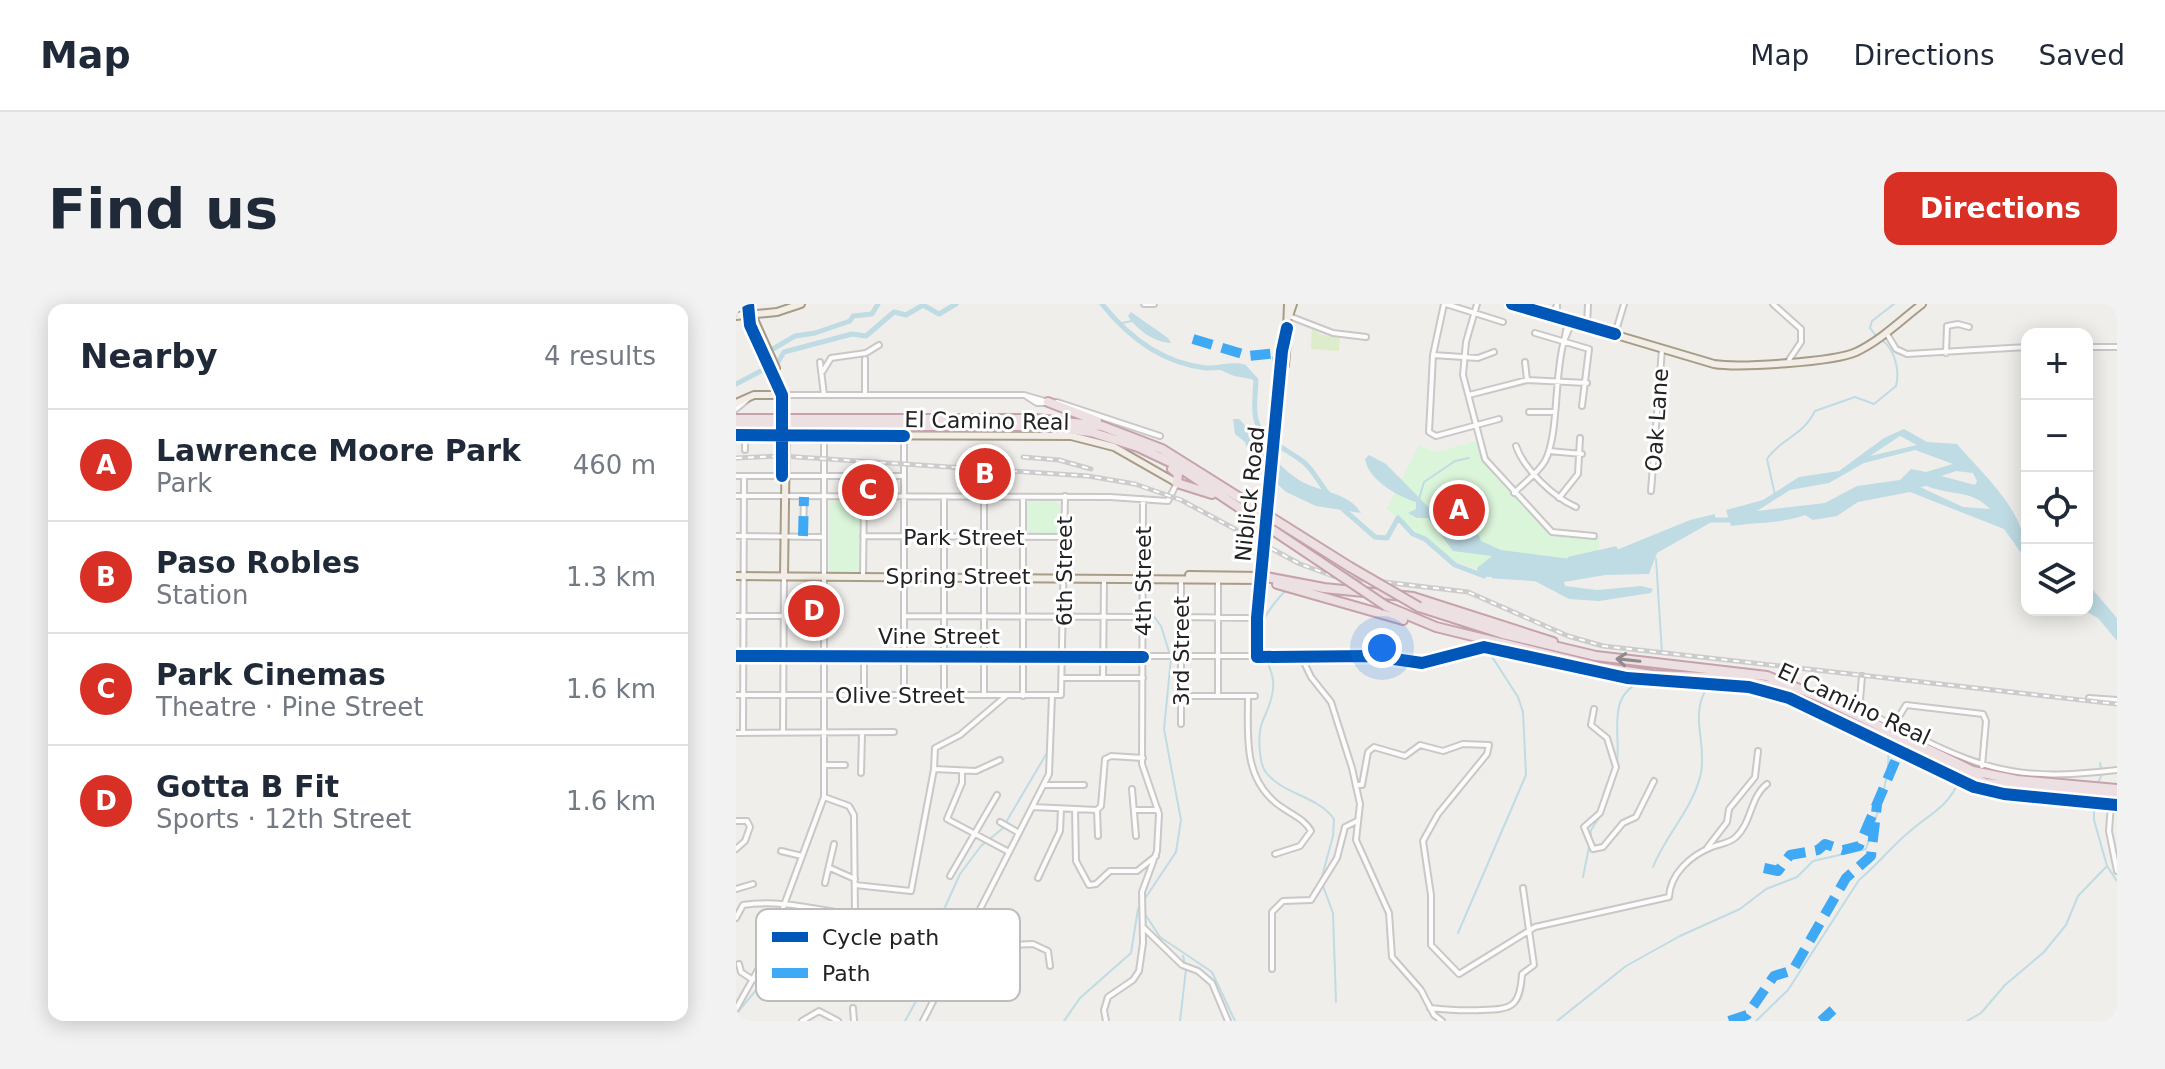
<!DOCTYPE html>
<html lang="en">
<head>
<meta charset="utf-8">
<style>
	body { margin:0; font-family:"DejaVu Sans",sans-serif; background:#f2f2f3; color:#1f2937 }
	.controls { position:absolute; right:24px; top:24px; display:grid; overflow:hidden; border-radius:16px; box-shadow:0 4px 20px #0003 }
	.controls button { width:72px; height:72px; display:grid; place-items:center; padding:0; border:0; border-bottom:2px solid #e0e1e3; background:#fff; color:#1f2937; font:40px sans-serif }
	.you { position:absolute; left:646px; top:344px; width:28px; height:28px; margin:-20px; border:6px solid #fff; border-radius:50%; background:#1a73e8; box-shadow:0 0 0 12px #1a73e833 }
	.badge { display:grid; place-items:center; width:52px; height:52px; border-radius:50%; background:#d93025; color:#fff; font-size:26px; font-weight:700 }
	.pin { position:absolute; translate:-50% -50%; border:4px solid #fff; box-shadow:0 2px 8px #0006 }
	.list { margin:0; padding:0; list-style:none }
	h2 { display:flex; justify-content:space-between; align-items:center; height:104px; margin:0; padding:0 32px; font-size:34px }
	h2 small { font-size:26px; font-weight:400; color:#747a83 }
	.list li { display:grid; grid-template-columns:52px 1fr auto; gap:24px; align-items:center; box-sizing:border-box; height:112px; padding:0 32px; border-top:2px solid #e0e1e3 }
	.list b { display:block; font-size:30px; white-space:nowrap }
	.list p { margin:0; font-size:26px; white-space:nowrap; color:#747a83 }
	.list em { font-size:26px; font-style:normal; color:#747a83 }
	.icon { flex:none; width:44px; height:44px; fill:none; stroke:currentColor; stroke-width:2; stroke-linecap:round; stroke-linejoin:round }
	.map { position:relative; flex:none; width:1381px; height:717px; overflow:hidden; border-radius:16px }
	header { display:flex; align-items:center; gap:48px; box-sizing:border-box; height:112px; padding:0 40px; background:#fff; border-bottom:2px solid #e0e1e3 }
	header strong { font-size:38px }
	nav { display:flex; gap:44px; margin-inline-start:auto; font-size:28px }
	.intro { display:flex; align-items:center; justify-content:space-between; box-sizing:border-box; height:192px; padding:0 48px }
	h1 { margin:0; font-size:56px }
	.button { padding:20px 36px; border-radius:16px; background:#d93025; color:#fff; font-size:28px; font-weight:700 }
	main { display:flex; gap:48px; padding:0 48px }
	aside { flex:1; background:#fff; border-radius:16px; box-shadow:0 4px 20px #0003 }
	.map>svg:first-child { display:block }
	.grass { fill:#ddeccb }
	.park { fill:#daf5da }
	.water { fill:#bfdbe3; fill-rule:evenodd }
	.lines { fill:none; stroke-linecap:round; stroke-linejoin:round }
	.stream { stroke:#bfdbe3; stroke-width:2 }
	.river { stroke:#bfdbe3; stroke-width:5 }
	.minor-casing { stroke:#c9c8c7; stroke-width:8 }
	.major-casing { stroke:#a79c86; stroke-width:10 }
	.highway-casing { stroke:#c5a2ac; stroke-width:12 }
	.minor { stroke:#fdfcfc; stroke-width:4 }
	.major { stroke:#f3ede7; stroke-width:6 }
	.highway { stroke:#ece0e2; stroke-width:8 }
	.rail-casing { stroke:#ccc; stroke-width:5 }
	.rail { stroke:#fff; stroke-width:2; stroke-dasharray:6; stroke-linecap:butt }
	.major-bridge-casing { stroke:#a79c86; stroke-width:10; stroke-linecap:butt }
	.highway-bridge-casing { stroke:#c5a2ac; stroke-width:12; stroke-linecap:butt }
	.major-bridge { stroke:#f3ede7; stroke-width:6 }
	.highway-bridge { stroke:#ece0e2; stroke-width:8 }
	.quiet { stroke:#3fa9f5; stroke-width:10; stroke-dasharray:20 10; stroke-linecap:butt }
	.cycleway-casing { stroke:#fff; stroke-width:17 }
	.cycleway { stroke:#0057b8; stroke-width:12 }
	.oneway { stroke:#918a8c }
	.labels { text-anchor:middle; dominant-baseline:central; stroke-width:6; stroke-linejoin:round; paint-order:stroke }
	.street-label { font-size:22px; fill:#222; stroke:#fff }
	.key { fill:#fff; stroke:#bdbdbd; stroke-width:2 }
	.key-label { font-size:22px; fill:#222 }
</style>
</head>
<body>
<header>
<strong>Map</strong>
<nav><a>Map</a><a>Directions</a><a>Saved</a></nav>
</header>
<div class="intro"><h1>Find us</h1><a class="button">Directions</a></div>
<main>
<aside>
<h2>Nearby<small>4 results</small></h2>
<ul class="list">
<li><span class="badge">A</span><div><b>Lawrence Moore Park</b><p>Park</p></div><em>460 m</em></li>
<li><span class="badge">B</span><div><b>Paso Robles</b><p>Station</p></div><em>1.3 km</em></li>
<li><span class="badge">C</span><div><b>Park Cinemas</b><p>Theatre · Pine Street</p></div><em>1.6 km</em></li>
<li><span class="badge">D</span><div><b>Gotta B Fit</b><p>Sports · 12th Street</p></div><em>1.6 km</em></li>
</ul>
</aside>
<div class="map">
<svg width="1381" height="717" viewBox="0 0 1381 717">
	<rect width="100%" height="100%" fill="#f0eeeb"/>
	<path class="grass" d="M576,25l10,6 18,2 -1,14 -28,-2z"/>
	<path class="park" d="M745,136l8,27 60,62 13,7h38l-2,16 -16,3 -49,25 -40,-5 -41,-15 -65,-51 32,-64 17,7z
		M292,197h27l5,4v29l-32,-2z
		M93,198h30v69l-30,1z"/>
	<path class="water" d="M395,8l37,26 3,5c-16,0 -35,-14 -43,-27z
		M494,61l14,2 12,13 -22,-4 -18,-8z
		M497,115h6c20,20 34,43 57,59 21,15 51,12 65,35l-45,-7 -30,-14 -35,-32 -6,-18 -10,-8z
		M1168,125l23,13 30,2c31,36 70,68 70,117l-23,-32 -94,-37 -52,10 -21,14 -24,4 -8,-5c-25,9 -48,7 -74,11l-5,-16 37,-10 36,-23 40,-6 45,-33zM1164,132l17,9 -47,11zM1179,146l38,14 -27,8 -15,-3 -11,11 -43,6 -32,17 -68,8 33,-21 39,-7 35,-20zM1220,167l17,2 4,8 -2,4 -34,-9zM1191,182c23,10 44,3 63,23l-27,-2 -43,-20z
		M633,151l17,9 62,63 31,8 2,6 20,9 70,9 48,-10 71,-29 25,-6v6l-58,33 -8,21 -44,1 -41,7 1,4 32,4 44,-4 12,3 -2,4 -52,8 -30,-2 -36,-19 -55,-4 -1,-8 15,-12 -39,-5 -25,-33h-11l-9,-5 8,-4v-7c-20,-6 -48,-23 -51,-43z
		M1351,279l30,35v23l-19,-23 -15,-8h4z"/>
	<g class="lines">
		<path class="stream" d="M386,19l10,-2
			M1141,33l-7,-9 2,-7 22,-17
			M1039,191l-8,-36c14,-21 35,-22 48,-48l40,-14 19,7 22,-18c4,-16 -1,-36 -14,-46
			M683,195l5,-17 31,-21 14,-3
			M954,229l15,-9
			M920,255l6,94
			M550,286c-7,7 -21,24 -24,34 -8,24 14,43 11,65 -3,28 -17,28 -13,64 1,6 1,12 5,18 17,24 52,24 69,48l-1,17 -12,44
			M881,459c4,-29 -11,-67 24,-81
			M1362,479l4,-9 -2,-11
			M869,501l11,-32
			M1358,501v15l13,46 10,15
			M854,537l1,-11 10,-15
			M917,563c13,-33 40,-58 48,-94 6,-34 -13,-57 8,-89
			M847,573l6,-30
			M587,582l10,27 3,89
			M407,607l17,26 52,35 23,49
			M722,629l68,-158 -3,-63 -5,-15 -31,-48
			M0,710l21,-25 17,-42
			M169,717l24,-43 6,-49 25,-55 21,-28 21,-17 46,-78
			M328,717l16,-23 51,-45 7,-44 38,-57 5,-32 -17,-91 7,-71 -10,-32 -11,-15
			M444,717l6,-52 -3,-13
			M821,717l69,-55 54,-30 60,-27 26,-20 31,-12 16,-16 53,-12c8,-26 25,-72 22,-97
			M1020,717l32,-31 71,-110c18,-15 32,-33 50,-48 19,-17 38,-24 49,-49
			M1231,717l14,-8 24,-28 39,-33 22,-27 12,-29 29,-30"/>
		<path class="river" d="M366,0c27,34 60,59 104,64 14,1 25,-5 38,-1l12,13c-4,52 -1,50 42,78 15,9 21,26 32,38
			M37,45l22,-13 20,-3 35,-12 3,-5 19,-2 6,-10
			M0,80l42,-22 6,-10 68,-18 14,2 28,-24 12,3 17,-10 16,9 17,-10
			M607,205l32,28 12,1 11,-20 15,16 12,5 30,26 29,11
			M974,216h22
			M834,255l45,-10
			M758,272l46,3"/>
		<defs>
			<path id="minor" d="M408,0h10
				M708,0l-11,51 -4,77 7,4 63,-17
				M710,0l57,18
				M741,0l-11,38 -3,33 22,84 67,73 42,4
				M1037,0l28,25v13l-12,18
				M816,11l5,-10v13
				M553,12l44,17 33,4
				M832,17l-4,20 8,-19
				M851,22l1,-22
				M799,29l54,16 -7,57
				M879,30l9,-30
				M1151,30l9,15 11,5 120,-7
				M1351,43h30
				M1210,49l1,-27 11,-2 11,3
				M697,51l45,3 16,-6
				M129,55v36
				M84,58l4,33
				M789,58l2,18
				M87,67l8,-13 35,-5 13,-8
				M46,91h242l24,7
				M733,91l58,-15 60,3
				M290,92l11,7h10
				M321,98l103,34
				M0,105l11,-9
				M793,108h24
				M9,132v14
				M780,142c8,23 37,51 60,61
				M813,147l33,3
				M0,172h168
				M915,187l11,-142
				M778,189c10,-10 24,-20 31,-32 14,-26 9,-87 19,-120
				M0,192l374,1 58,4 9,-18
				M287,193v199
				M823,194l19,-24 2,-36
				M0,232l88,1
				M67,232l1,-39
				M127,232l201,1
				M127,272l1,-79
				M445,275v145
				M482,275v117
				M522,311l3,-34
				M0,312h48
				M168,312l239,1
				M444,313l77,1
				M0,352h637l53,7 36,-13 22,-3 126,28 124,10 35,7 205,95 30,7 113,11
				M565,352l10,21 20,25 21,66 8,36 -4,36 33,73 3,44 29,33 13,25 8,6
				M521,353l-1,-44 5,-33
				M1126,372l-2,24 5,10c15,10 33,17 49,25 79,40 116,45 203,35
				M328,374h79
				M367,374l1,-98
				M0,391h325l4,-199
				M128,391v-39
				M168,391v-259
				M208,391v-197
				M248,391v-198
				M445,392h74
				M512,392c0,40 -5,80 28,107 12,10 28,15 35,28l-11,15 -25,8
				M1353,394l28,2
				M858,405l-3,16 16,13 9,29 -16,46 -16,14 9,22 10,-2 20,-24 13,-6 18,-36
				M1158,421l12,-20 77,9 3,7 -4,45
				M47,428l1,-156
				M0,429l158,-1
				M7,429l1,-257
				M88,461h21
				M198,465l42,2 24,-11
				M226,467v12l-15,36 62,33
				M125,469l1,-39
				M308,481h40
				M621,481h5l6,-33 6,-5 31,9 15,-11 23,6 20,-7 26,1 -2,9 -49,60 -15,27 8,54v50l28,29 76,-47 134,-30c1,-23 22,-42 43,-50 8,-3 18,-4 24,-10 16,-15 14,-40 31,-53
				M396,485l4,47
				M88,493l25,9 5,9 1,100
				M1375,500l-2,27 8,40
				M297,503l64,3
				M339,505l1,52 13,24 7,-1 14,-13h27l19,-15
				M400,506h22
				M0,517h11l3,6 -5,14 -9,8
				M264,518l19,11
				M362,532l-1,-26 4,-4 4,-47 6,-3 32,2
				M971,544l20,-26 2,-13 26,-32 3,-26
				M45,547l21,5
				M94,564l25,11
				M214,572l47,-81
				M302,574l22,-47 1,-22
				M89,579l9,-39
				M119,581l56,6 23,-122 1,-21 25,-13 47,-40
				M0,585l17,-5
				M0,614l7,-13c37,-6 75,5 112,10l23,38 79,8 38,-1 12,-15 26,-1 15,7 2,15
				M408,624l38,37 16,6 14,12 16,38
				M3,660l2,8 12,8
				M536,665v-57l11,-11 28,-1 26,-42 8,-31 12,-6
				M23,678l3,-1
				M117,704l1,13
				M694,704c18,2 34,3 52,2 29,-1 38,-2 40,-36l12,-9 -11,-77
				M0,705l28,-50 60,-162v-361
				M66,717l17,-10 19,10
				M187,717l126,-247 3,-78
				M370,717l-2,-11 4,-13 25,-17 6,-9 4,-28 -1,-51 15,-41 2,-37 -17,-50 1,-265"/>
			<path id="major" d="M12,0c-6,25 34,71 35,108
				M776,0l202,60c25,4 120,-2 142,-12 24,-11 45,-32 66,-48
				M12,2l28,62
				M0,12l41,-4 24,-8
				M553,12l4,-12
				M551,25l1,-25
				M549,61l2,-25
				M0,99l18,-8h28
				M0,131l335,1 43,11 63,36
				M532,209l14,-162 5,-23
				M453,271l72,1
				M0,272l525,4 2,-24
				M48,272l2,-144"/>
			<path id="highway" d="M312,98l49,19
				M0,115h300l66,7 60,23 188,118
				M0,122h303l52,6 47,15 36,17 145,97
				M436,165l6,5 -1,9 35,11
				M525,272l63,12 89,9 140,45
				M541,280l126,36
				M650,302l50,21 163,40 54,8 76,3 43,8 213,97 132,13
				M683,303l84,27 93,22 171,20 50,20 156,75 44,9 100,9"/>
		</defs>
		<use href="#minor" class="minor-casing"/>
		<use href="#major" class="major-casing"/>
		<use href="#highway" class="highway-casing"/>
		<use href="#minor" class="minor"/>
		<use href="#major" class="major"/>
		<use href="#highway" class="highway"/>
		<defs>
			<path id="rail" d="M287,153l36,3 32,9
				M0,154l46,-2 306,20 47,8 46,16 119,64 33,12 135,16 100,44 35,10 514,58"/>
		</defs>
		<use href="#rail" class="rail-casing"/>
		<use href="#rail" class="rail"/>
		<defs>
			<path id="major-bridge" d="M47,126v-18
				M527,252l5,-43"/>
			<path id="highway-bridge" d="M583,257l67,45
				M614,263l69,40"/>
		</defs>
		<use href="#major-bridge" class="major-bridge-casing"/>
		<use href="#highway-bridge" class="highway-bridge-casing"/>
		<use href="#major-bridge" class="major-bridge"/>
		<use href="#highway-bridge" class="highway-bridge"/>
		<path class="quiet" d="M457,35l56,17 28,-3 1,10
			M67,232l1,-39
			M1028,564l14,3 12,-16 28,-5 7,-6 18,6 16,-4 40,-94
			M993,717l18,-6 27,-39 19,-6 53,-92 25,-22 6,-51
			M1085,717l12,-11"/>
		<defs>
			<path id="cycleway" d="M12,0l2,21 32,70v81
				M776,0l103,30
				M551,24l-5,23 -25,267v39l116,-1 49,7 62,-16 143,31 122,9 40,11 185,89 30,7 113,11
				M0,131l168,1
				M0,352l407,1"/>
		</defs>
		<use href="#cycleway" class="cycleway-casing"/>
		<use href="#cycleway" class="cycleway"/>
	</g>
	<defs><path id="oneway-shaft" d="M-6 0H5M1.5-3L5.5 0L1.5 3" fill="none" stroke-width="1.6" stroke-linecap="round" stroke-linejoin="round" transform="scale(2)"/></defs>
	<use class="oneway" href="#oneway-shaft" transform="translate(892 356) rotate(-174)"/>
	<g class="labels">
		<g class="street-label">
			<text transform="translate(921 116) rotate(-86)">Oak Lane</text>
			<text transform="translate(251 117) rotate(1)">El Camino Real</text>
			<text transform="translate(514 190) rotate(-84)">Niblick Road</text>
			<text x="228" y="233">Park Street</text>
			<text transform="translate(328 267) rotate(-90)">6th Street</text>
			<text x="222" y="272">Spring Street</text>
			<text transform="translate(407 277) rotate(-90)">4th Street</text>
			<text x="203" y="332">Vine Street</text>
			<text transform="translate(445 347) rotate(-90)">3rd Street</text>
			<text x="164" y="391">Olive Street</text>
			<text transform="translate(1118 400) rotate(25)">El Camino Real</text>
		</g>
	</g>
	<rect x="20" y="605" width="264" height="92" rx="12" class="key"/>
	<rect x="36" y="628" width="36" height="10" fill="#0057b8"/>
	<rect x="36" y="664" width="36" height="10" fill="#3fa9f5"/>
	<g class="key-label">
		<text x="86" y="641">Cycle path</text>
		<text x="86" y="677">Path</text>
	</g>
</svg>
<div class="controls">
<button>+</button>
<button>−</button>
<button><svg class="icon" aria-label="locate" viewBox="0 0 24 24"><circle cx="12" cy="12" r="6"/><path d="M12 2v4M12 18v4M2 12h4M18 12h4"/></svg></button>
<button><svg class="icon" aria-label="layers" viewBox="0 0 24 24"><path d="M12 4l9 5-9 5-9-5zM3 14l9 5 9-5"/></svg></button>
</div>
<div class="you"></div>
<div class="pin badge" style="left:723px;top:206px">A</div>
<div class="pin badge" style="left:249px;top:170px">B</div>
<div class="pin badge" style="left:132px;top:186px">C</div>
<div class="pin badge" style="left:78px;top:307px">D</div>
</div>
</main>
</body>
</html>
